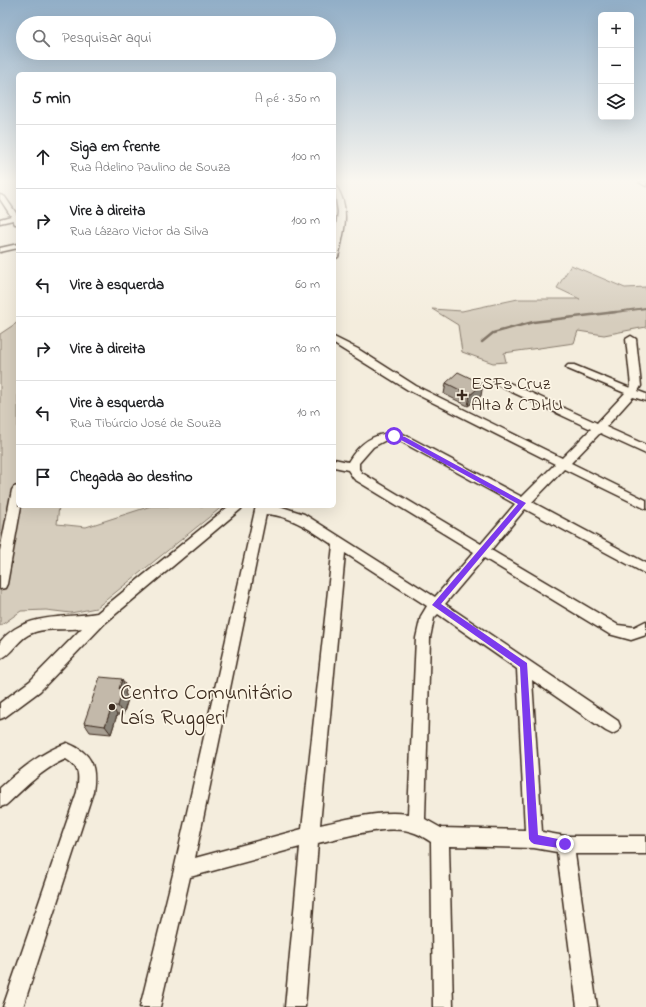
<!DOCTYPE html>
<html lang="pt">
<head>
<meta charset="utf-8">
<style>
	body { margin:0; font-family:"Indie Flower",sans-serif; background:#f2f2f2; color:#202124 }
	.controls { position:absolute; right:12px; top:12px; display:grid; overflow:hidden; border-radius:6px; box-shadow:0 4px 16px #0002 }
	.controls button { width:36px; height:36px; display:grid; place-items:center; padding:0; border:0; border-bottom:1px solid #e0e0e0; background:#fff; color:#202124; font:20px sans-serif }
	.stop { position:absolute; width:12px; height:12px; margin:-9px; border:3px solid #7c3aed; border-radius:50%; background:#fff }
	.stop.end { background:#7c3aed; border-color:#fff; box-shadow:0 1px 4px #0008 }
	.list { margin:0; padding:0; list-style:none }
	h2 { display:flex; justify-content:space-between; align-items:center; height:52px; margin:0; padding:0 16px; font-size:17px }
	h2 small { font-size:13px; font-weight:400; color:#757577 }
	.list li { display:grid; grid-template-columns:26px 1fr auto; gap:12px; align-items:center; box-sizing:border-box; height:64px; padding:0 16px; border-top:1px solid #e0e0e0 }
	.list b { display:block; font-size:15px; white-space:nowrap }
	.list p { margin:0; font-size:13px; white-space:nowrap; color:#757577 }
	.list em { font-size:13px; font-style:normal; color:#757577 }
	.icon { flex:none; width:22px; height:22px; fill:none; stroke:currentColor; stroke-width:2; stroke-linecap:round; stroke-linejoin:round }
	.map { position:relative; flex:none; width:646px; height:1007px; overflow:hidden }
	.search { position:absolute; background:#fff; box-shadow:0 4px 16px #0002; left:16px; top:16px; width:320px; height:44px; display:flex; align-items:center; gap:10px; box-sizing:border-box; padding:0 14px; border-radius:22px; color:#757577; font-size:15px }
	.panel { position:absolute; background:#fff; box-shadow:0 4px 16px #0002; left:16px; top:72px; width:320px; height:436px; border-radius:6px }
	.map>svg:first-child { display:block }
	.green { fill:#d6cdbd; stroke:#887c6e }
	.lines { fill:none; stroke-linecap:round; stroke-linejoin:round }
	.stream-far1 { stroke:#817466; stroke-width:2 }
	.stream { stroke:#817466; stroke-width:2.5 }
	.minor-casing { stroke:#3b2a1e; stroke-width:3 }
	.minor { fill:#fcf5e5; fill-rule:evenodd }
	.wall { fill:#a89f92; stroke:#3b2a1e }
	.shaded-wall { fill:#888277; stroke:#3b2a1e }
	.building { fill:#c3b9aa; stroke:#3b2a1e }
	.route { fill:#7c3aed }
	.poi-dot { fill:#3b2a1e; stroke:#fcf5e5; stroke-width:1.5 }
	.labels { text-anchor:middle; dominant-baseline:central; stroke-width:3.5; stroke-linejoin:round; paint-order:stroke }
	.poi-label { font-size:18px; fill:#3b2a1e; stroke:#fcf5e5; text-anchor:start }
	.near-poi-label { font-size:22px; fill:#3b2a1e; stroke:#fcf5e5; text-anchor:start }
</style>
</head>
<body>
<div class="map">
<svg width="646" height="1007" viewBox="0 0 646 1007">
	<rect width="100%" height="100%" fill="#f4eddd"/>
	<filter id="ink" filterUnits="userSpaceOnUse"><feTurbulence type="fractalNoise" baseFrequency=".025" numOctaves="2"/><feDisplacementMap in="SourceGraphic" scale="8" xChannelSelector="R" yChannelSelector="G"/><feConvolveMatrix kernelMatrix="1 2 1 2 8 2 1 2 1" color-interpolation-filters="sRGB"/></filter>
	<g filter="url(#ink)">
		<path class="green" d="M571,265l54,23 21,-1v40l-42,8 -26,-4 -4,12 -70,10 2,9 -13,1 -31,-11 -4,-27 -26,-16 30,2 56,-12h62l-23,-11z
			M18,322v184h41l-2,18 29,3 65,-21h72l-127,102 -25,5 -25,-3 -25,1 -21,15v-292z"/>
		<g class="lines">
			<path class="stream-far1" d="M608,313l38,-5"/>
			<path class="stream" d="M482,342l11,-9 40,-11 83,-10"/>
			<defs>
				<path id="minor" d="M639,182h7v4z
					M334,185l2,1c15,22 8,47 2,71l-4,2v-17l4,-30z
					M0,195l5,2 13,19v8h-3l-2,-4 -13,3v-4l11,-3 -11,-17z
					M18,244v4l-18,4v-4z
					M631,336l5,3 5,47 -3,5 8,3v7l-13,-4 -27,30 40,18v9l-46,-21 -29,30 75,37v9l-82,-40 -32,33 114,61v11l-121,-65 -34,41 127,75 16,2 12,-6v14l-15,5 -22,-6 -125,-76 -39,46 173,117 2,5 -2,5 -6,3 -6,-3 -74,-51 10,152 23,4h81v18h-71l22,153h-20l-20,-155 -23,-4 -85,-2 4,161h-20l-2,-165c-5,-3 -10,-7 -16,-9 -24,-10 -71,4 -97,10l-13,164h-20l15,-160 -110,30 -30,130h-20l34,-137 82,-364h23l25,8 131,83 39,-45 -120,-73 -6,-9 -14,-3v-8l14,3c13,-22 30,-32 55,-28l119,63 33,-33 -147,-74 -74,-46v-7l24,12 58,37 146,72 29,-29 -96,-45 -1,-2 5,-3 4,1 94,43 28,-30 -57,-24 -2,-2 2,-2h6l56,23 1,-2 -5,-47zM386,440l14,1 115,63 -34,40 -119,-71 -3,-4v-6l14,-16zM266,514c27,2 46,17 67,31l-31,284 -107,29zM345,553l82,53 -6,10 -5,22 -8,176c-30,-4 -59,5 -88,11zM438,614l79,55 8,161 -84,-2 -16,-9 5,-181 4,-20z
					M18,486v20h3l-14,78 -2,4 -5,1v-38l12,-61 2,-3z
					M229,506h14l-2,3 -136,114 -65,68 -35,26 -5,2v-16l30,-22 52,-53c-17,3 -38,-2 -54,7 -11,6 -17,20 -28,24v-17c24,-30 63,-23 97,-29z
					M67,743c25,10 30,23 26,49l-70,215h-20l74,-215c2,-16 4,-24 -11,-33 -23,9 -42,30 -60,46l-6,2v-19c21,-19 40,-35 67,-45z"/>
			</defs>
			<use href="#minor" class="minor-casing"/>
			<use href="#minor" class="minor"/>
		</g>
		<path class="wall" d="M446,383l35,13 -13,10 -24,-12z
			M122,679l5,10 -2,4 3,6 -5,16h-6l-6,19 -21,-2 -6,-9z"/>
		<path class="shaded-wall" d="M483,384l-2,12 -13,10 2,-11z
			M122,679l5,10 -2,4 3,6 -5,16 -5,-9 1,-17z
			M112,706l5,9 -6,19 -6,-8z"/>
		<path class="building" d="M458,372l25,12 -13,11 -24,-12z
			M100,677l22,2 -3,10h4l-5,17h-6l-7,20 -21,-3z"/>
	</g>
	<linearGradient id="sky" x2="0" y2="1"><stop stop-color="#91aec7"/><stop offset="0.56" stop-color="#faf7f0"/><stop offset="1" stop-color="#faf7f0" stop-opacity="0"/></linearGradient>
	<rect width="646" height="323" fill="url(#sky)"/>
	<path class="route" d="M392,434l13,3 121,66 -85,101 86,59 11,172 30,6 2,3 -2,4 -3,1 -31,-5 -3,-2 -2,-3 -9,-172 -88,-62 86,-101 -117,-64 -9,-3z"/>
	<g class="poi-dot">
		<path d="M460 389h4v4h4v4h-4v4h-4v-4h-4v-4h4z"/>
		<circle cx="112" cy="707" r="4"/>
	</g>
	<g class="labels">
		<g class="poi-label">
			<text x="471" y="385">ESFs Cruz<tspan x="471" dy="21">Alta &amp; CDHU</tspan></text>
		</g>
		<g class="near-poi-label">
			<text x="120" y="694">Centro Comunitário<tspan x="120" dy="25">Laís Ruggeri</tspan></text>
		</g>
	</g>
</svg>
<div class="controls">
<button>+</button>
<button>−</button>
<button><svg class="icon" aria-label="layers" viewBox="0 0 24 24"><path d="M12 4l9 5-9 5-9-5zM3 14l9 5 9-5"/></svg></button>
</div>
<div class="stop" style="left:394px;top:436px"></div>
<div class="stop end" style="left:565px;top:844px"></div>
<div class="search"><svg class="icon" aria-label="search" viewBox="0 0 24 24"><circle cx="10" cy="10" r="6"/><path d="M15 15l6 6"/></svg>Pesquisar aqui</div>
<section class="panel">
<h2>5 min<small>A pé · 350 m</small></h2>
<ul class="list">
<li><svg class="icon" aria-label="ahead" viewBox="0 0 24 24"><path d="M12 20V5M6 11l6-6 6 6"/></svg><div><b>Siga em frente</b><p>Rua Adelino Paulino de Souza</p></div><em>100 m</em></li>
<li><svg class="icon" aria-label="right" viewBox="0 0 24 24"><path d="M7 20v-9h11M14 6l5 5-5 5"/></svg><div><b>Vire à direita</b><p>Rua Lázaro Victor da Silva</p></div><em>100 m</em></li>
<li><svg class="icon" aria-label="left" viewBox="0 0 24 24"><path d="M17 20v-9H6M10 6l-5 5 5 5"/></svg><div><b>Vire à esquerda</b></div><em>60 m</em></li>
<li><svg class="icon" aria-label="right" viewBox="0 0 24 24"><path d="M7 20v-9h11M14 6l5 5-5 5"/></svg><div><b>Vire à direita</b></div><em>80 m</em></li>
<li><svg class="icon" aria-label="left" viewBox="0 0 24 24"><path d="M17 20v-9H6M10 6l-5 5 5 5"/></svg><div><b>Vire à esquerda</b><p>Rua Tibúrcio José de Souza</p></div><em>10 m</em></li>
<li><svg class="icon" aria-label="arrive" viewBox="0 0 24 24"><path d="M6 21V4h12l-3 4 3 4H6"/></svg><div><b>Chegada ao destino</b></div></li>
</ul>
</section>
</div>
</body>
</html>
